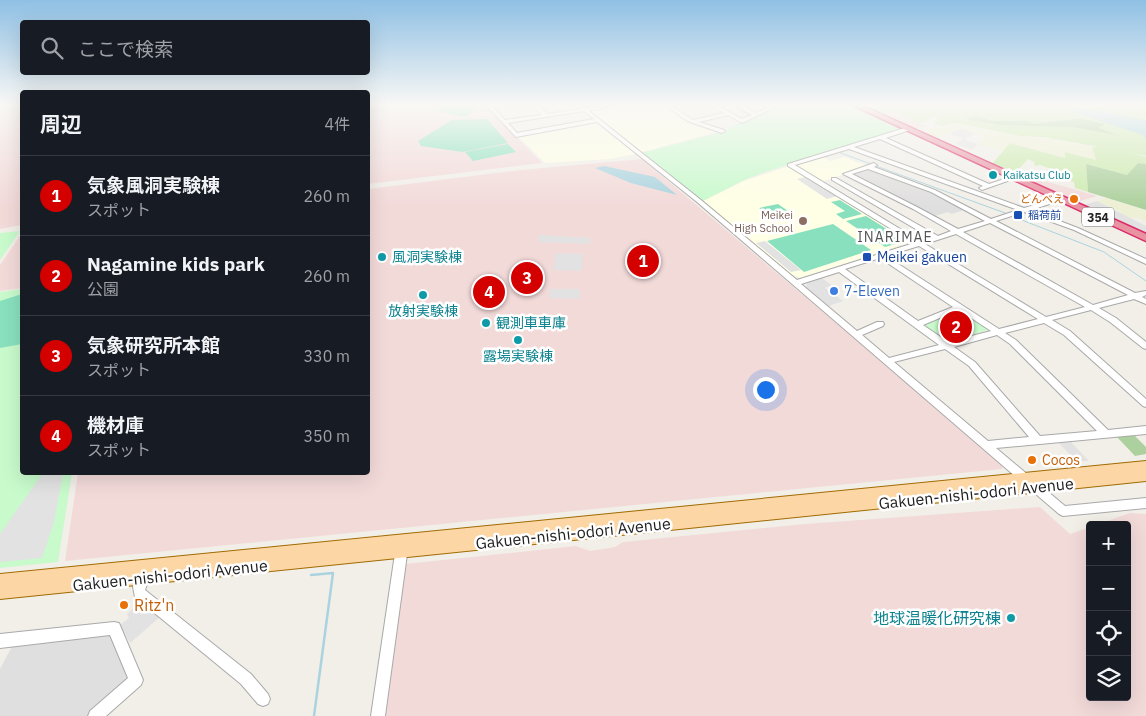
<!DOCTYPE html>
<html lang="ja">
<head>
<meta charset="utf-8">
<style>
	body { margin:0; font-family:"IBM Plex Sans","Noto Sans JP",sans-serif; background:#20242c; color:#f1f3f6 }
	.controls { position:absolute; right:15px; bottom:15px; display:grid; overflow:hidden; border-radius:5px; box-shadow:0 5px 20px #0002 }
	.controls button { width:45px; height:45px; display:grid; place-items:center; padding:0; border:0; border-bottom:1px solid #363941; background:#171b24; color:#f1f3f6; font:25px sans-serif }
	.you { position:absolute; left:765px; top:389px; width:18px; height:18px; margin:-12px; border:4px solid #fff; border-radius:50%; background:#1a73e8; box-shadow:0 0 0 8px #1a73e833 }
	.badge { display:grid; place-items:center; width:32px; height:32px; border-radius:50%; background:#d40000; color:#fff; font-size:16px; font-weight:700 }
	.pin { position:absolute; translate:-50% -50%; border:2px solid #fff; box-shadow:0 1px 5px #0006 }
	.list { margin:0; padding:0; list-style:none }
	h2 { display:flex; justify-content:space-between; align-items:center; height:65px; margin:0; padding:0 20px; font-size:21px }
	h2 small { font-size:16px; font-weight:400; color:#9ea1a6 }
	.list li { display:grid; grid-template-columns:32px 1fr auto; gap:15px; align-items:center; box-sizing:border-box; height:80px; padding:0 20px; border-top:1px solid #363941 }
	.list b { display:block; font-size:19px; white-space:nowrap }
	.list p { margin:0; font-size:16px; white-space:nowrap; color:#9ea1a6 }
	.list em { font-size:16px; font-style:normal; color:#9ea1a6 }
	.icon { flex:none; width:28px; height:28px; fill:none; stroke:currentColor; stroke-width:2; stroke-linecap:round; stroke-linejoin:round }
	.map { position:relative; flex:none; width:1146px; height:716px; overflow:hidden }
	.search { position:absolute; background:#171b24; box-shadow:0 5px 20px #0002; left:20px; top:20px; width:350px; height:55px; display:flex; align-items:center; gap:12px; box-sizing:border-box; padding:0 18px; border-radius:5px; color:#9ea1a6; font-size:19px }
	.panel { position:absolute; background:#171b24; box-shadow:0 5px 20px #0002; left:20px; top:90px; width:350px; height:385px; border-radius:5px }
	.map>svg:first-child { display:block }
	.residential { fill:#e0dfdf }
	.commercial { fill:#f2dad9 }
	.education { fill:#ffffe5 }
	.farmland { fill:#eef0d5 }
	.grass { fill:#cdebb0 }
	.forest { fill:#add19e }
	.park { fill:#c8facc }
	.pitch { fill:#88e0be }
	.parking { fill:#e2e2e2 }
	.water { fill:#aad3df }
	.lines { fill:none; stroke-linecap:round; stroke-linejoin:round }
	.stream-far1 { stroke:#aad3df; stroke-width:1 }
	.stream { stroke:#aad3df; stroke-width:2.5 }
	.river { fill:#aad3df; fill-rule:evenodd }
	.minor-casing { stroke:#a9a9a9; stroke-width:2 }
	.major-casing { stroke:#a06b00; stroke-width:2 }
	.highway-casing { stroke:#dc2a67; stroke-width:3 }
	.minor { fill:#fff; fill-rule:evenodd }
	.major { fill:#fcd6a4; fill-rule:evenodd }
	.highway { fill:#e892a2; fill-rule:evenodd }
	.culture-dot { fill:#0f9aa8; stroke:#fff; stroke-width:2 }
	.food-dot { fill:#e8710a; stroke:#fff; stroke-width:2 }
	.transit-dot { fill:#1a4fb4; stroke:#fff; stroke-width:2 }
	.education-dot { fill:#8d6e63; stroke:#fff; stroke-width:2 }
	.shop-dot { fill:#3f7fe0; stroke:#fff; stroke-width:2 }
	.labels { text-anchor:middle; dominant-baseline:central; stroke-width:5; stroke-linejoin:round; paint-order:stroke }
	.far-culture-label { font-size:11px; fill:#0d838f; stroke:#fff; text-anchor:start }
	.far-food-label { font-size:11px; fill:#c56008; stroke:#fff; text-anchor:end }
	.far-education-label { font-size:11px; fill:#785e54; stroke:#fff; text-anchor:end }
	.far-transit-label { font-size:11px; fill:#164399; stroke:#fff; text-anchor:start }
	.shield { fill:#fff; stroke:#646464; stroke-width:1 }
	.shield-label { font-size:12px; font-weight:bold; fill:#222 }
	.far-quarter-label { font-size:14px; letter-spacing:1px; fill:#555; stroke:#fff }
	.culture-label { font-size:14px; fill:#0d838f; stroke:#fff; text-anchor:start }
	.transit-label { font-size:14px; fill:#164399; stroke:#fff; text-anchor:start }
	.shop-label { font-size:14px; fill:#366cbe; stroke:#fff; text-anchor:start }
	.food-label { font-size:14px; fill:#c56008; stroke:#fff; text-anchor:start }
	.near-street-label { font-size:16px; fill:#222; stroke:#fff }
	.near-food-label { font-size:16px; fill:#c56008; stroke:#fff; text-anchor:start }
	.near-culture-label { font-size:16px; fill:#0d838f; stroke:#fff; text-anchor:end }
</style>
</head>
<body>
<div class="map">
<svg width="1146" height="716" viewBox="0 0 1146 716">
	<rect width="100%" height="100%" fill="#f2efe9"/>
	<path class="residential" d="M869,168l65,24 33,17 -15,5 -4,-2 -16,5 -80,-42z
		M114,628l22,52 -41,36h-95v-47l16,-30z"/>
	<path class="commercial" d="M0,106h22v119l-22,4z
		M368,106h119l55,57 -174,21z
		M894,112l34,15 -18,1 -29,-13z
		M642,159l361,305 -1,5 -937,92 13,-88 290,-1v-283l153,-19z
		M1041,180l29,8 27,8 -24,7 -43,-20z
		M22,233v55l-22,3v-26z
		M1040,507l30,27 20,-7v170h37v-172h-31l34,-12 16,1v202h-761l20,-152 171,-18 14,5 25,-4 8,-5 182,-18z"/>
	<path class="education" d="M617,106h49l21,14 33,11 -78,21 -51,-40z
		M597,122l39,32 -27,5 -64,4 -27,-27z
		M822,157l9,4 13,-4 24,9 -47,16 -28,-16z
		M789,166l124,75 -112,37 -9,-3 -89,-74 43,-21z"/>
	<path class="farmland" d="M955,124l67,13 31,2 39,8 4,13 -31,-8 1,6 -56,-15 -7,8 -25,-7 7,-8 -24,-7 -23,9 -16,-5 9,-2 -6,-3 25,-1z
		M1106,198l40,13v11l-10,-5 -6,2 -11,-5 2,-2 -24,-11z"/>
	<path class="grass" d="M1146,106v50l-15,-3 15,4v7l-8,-1 -11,12 -41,-11 2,28 -13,-4 -1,-6 -14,-4 1,-6 -21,-7 -5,1 -1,-4 -6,-3 -11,12 -26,-6 19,-22 55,15v-6l31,8 -4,-13h7l-55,-10 -24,-1 -64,-13 -13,3 -9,-2 4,-5 -4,-4 -8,7 -7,1 -25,-11 -13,3 -18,-8z"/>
	<path class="forest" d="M975,116l18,5h36l5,3 47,-6 24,6 -7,4 32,12 -18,-6 -40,-7 -71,-2 -36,-6z
		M1138,163l8,1v46l-58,-18 -2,-28 41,11z
		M1133,434l13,13v7l-11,2 -19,-20z"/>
	<path class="park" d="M776,106h75l52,24 -138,42 -21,8 -41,21 -61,-48 80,-21z
		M20,231l-20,29v-27z
		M22,289v183l50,1 -14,89 -58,6v-276z
		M960,309l31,20 -44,13 -25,-18z"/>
	<path class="pitch" d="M440,106h22l16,3 -13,8 -33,-7z
		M487,119l21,24 -45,9 -42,-6 -3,-5 34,-21z
		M508,144l8,8 -43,9 -8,-9z
		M840,200l22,14 -19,5 -7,-5 9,-3 -14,-9z
		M778,204l17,12 -18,4 -18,-12z
		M866,216l40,25 -21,6 -39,-26z
		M833,224l38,26 -67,22 -37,-31z
		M22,294v50l-22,4v-47z"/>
	<path class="parking" d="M961,129l13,4 -9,7 13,4 -6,6 -16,-6 7,-6 -14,-4z
		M805,177l32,19 -10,3 -30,-20z
		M1097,201l49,25v8l-7,-1 -33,-15 10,-4 -10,-4 -10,3 -15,-7z
		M539,235l51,3v6l-52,-2z
		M765,241l36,29 -10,2 -35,-29z
		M556,253l27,1 -1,17 -29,-1z
		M822,278l9,7 -6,3 18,13 -14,5 -23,-19 1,-4z
		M550,287l2,2h28l-1,10 -30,-1z
		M1070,441l19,20h-13l-18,-19z
		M43,473h20l-9,49 -12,36 -42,4v-28z
		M142,600l19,16 -31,27 -10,-18 9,-7 -2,-4z"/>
	<path class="water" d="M1077,107l69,13v19l-3,-4 -73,-24z
		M604,166l51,11 22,18 -46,-12 -36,-15z"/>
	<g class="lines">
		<path class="stream-far1" d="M838,152l33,12
			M876,166l129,47
			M1014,217l90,35 42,29"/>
		<path class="stream" d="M311,575l22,-2 -19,143"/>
		<path class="river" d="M732,106h8l14,9 -5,1z"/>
		<defs>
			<path id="minor" d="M487,106h5l13,14 37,-5 -8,-9h5l8,8 34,-5 -3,-3h5l3,2 25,-2 -22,5 112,89 96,80 117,-37 -126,-77v-2l120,-37 3,2 -1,1 -24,8 103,46 24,-8 3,2 -34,12 -3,-2 4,-2 -103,-47 -26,8 170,61 34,-10h4v2l-31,10 47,18 68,31v5l-72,-34 -50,-18 -28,9 139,72 11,-2v4l-4,2 4,2v5l-12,-5 -35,9 17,10 30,24v7l-3,-1 -33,-26 -19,-12 -39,10 18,11 76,68v8l-3,-1 -79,-71 -20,-12 -39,10 11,7 92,90 38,-4v8l-150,14 69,58 81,-8v10l-83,8 -4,-2 -362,-312 -100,-80 -81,15zM584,111l10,8 -77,14 -9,-10zM849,149l169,61 -27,9 -56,-29 -61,-23 3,-2 -3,-2 -31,11 70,35 38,22 -13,5 -102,-58h-4v2l99,58 -11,3 -125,-76zM868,169l63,23 54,29 -27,8 -41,-22 -65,-33zM990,223l138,72 -35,10 -130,-73zM956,234l129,73 -39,10 -121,-73zM919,246l119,73 -39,10 -113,-73zM880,258l73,49 -35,14 -73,-52zM839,272l100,73 -50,13 -27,-23 21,-9 1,-2 -1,-2h-6l-20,9 -56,-47zM959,310l32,21 -43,11 -25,-17zM997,335l13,9 87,87 -57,5 -65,-74 -21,-15zM945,349l24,17 60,71 -41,4 -94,-79z
				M666,106h5l22,14 31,-7 -12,-7h6l24,13 10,-4 -15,-9h6l13,7 15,-7h6l-35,17 -14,-8 -29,7 25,8 1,1 -3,2 -35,-12z
				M402,542l4,1 2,4 -23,169h-14l25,-169 2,-4z
				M143,572l4,2 2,4 -4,12 106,84 17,20 2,5 -2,5 -5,2 -5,-2 -17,-20 -106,-87 -2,-10 6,-13z
				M114,622l5,1 24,57 -2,5 -35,31h-18l2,-5 38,-33 -18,-43 -110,13v-14z"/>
			<path id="major" d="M1146,461v10l-269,27 269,-27v10l-1146,118v-25z"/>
			<path id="highway" d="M854,106h9l283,128v7z"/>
		</defs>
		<use href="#minor" class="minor-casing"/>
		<use href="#major" class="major-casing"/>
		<use href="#highway" class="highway-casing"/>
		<use href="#minor" class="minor"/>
		<use href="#major" class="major"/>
		<use href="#highway" class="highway"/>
	</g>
	<linearGradient id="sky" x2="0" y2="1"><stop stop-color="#8fc0e4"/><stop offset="0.51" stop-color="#f9f8f5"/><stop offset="1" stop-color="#f9f8f5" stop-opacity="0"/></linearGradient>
	<rect width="1146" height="206" fill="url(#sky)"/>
	<g class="culture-dot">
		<circle cx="993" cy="175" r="5"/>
		<circle cx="382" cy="257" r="5"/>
		<circle cx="423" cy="295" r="5"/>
		<circle cx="486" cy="323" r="5"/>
		<circle cx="518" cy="340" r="5"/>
		<circle cx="1011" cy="618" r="5"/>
	</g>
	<g class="food-dot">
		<circle cx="1074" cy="199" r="5"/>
		<circle cx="1032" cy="460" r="5"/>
		<circle cx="124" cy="605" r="5"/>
	</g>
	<g class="transit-dot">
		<rect x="1013" y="210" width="10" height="10" rx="2.5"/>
		<rect x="862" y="252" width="10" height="10" rx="2.5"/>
	</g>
	<circle class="education-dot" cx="803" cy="221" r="5"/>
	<circle class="shop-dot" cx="834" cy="291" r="5"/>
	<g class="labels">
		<g class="far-culture-label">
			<text x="1003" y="175">Kaikatsu Club</text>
		</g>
		<g class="far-food-label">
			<text x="1064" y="199">どんべえ</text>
		</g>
		<g class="far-education-label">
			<text x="793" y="215">Meikei<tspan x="793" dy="13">High School</tspan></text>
		</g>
		<g class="far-transit-label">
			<text x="1028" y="215">稲荷前</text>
		</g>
		<rect class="shield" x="1082" y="207.5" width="32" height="19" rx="4"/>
		<g class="shield-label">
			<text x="1098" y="217">354</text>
		</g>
		<g class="far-quarter-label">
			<text x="895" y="237">INARIMAE</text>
		</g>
		<g class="culture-label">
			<text x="392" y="257">風洞実験棟</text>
			<text x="423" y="311" text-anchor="middle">放射実験棟</text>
			<text x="496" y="323">観測車車庫</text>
			<text x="518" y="356" text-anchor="middle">露場実験棟</text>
		</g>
		<g class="transit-label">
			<text x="877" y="257">Meikei gakuen</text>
		</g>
		<g class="shop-label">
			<text x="844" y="291">7-Eleven</text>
		</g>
		<g class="food-label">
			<text x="1042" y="460">Cocos</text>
		</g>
		<g class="near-street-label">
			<text transform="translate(976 493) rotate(-6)">Gakuen-nishi-odori Avenue</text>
			<text transform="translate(573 533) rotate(-6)">Gakuen-nishi-odori Avenue</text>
			<text transform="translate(170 575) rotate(-6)">Gakuen-nishi-odori Avenue</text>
		</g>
		<g class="near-food-label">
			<text x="134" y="605">Ritz'n</text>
		</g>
		<g class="near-culture-label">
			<text x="1001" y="618">地球温暖化研究棟</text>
		</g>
	</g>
</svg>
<div class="controls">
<button>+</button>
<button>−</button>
<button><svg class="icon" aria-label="locate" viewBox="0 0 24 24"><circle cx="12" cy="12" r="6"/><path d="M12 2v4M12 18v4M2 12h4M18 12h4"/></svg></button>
<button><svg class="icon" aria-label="layers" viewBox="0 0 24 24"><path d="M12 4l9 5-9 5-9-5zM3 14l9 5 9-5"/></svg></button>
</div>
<div class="you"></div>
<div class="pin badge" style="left:643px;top:261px">1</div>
<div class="pin badge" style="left:956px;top:327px">2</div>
<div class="pin badge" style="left:527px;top:278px">3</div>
<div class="pin badge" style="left:489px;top:292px">4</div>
<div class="search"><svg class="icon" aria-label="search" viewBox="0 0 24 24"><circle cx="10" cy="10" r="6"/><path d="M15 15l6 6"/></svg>ここで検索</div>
<section class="panel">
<h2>周辺<small>4件</small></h2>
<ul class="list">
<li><span class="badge">1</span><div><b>気象風洞実験棟</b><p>スポット</p></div><em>260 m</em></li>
<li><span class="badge">2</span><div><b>Nagamine kids park</b><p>公園</p></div><em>260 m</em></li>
<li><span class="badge">3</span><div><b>気象研究所本館</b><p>スポット</p></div><em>330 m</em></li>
<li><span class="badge">4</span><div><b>機材庫</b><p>スポット</p></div><em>350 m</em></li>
</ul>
</section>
</div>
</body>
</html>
